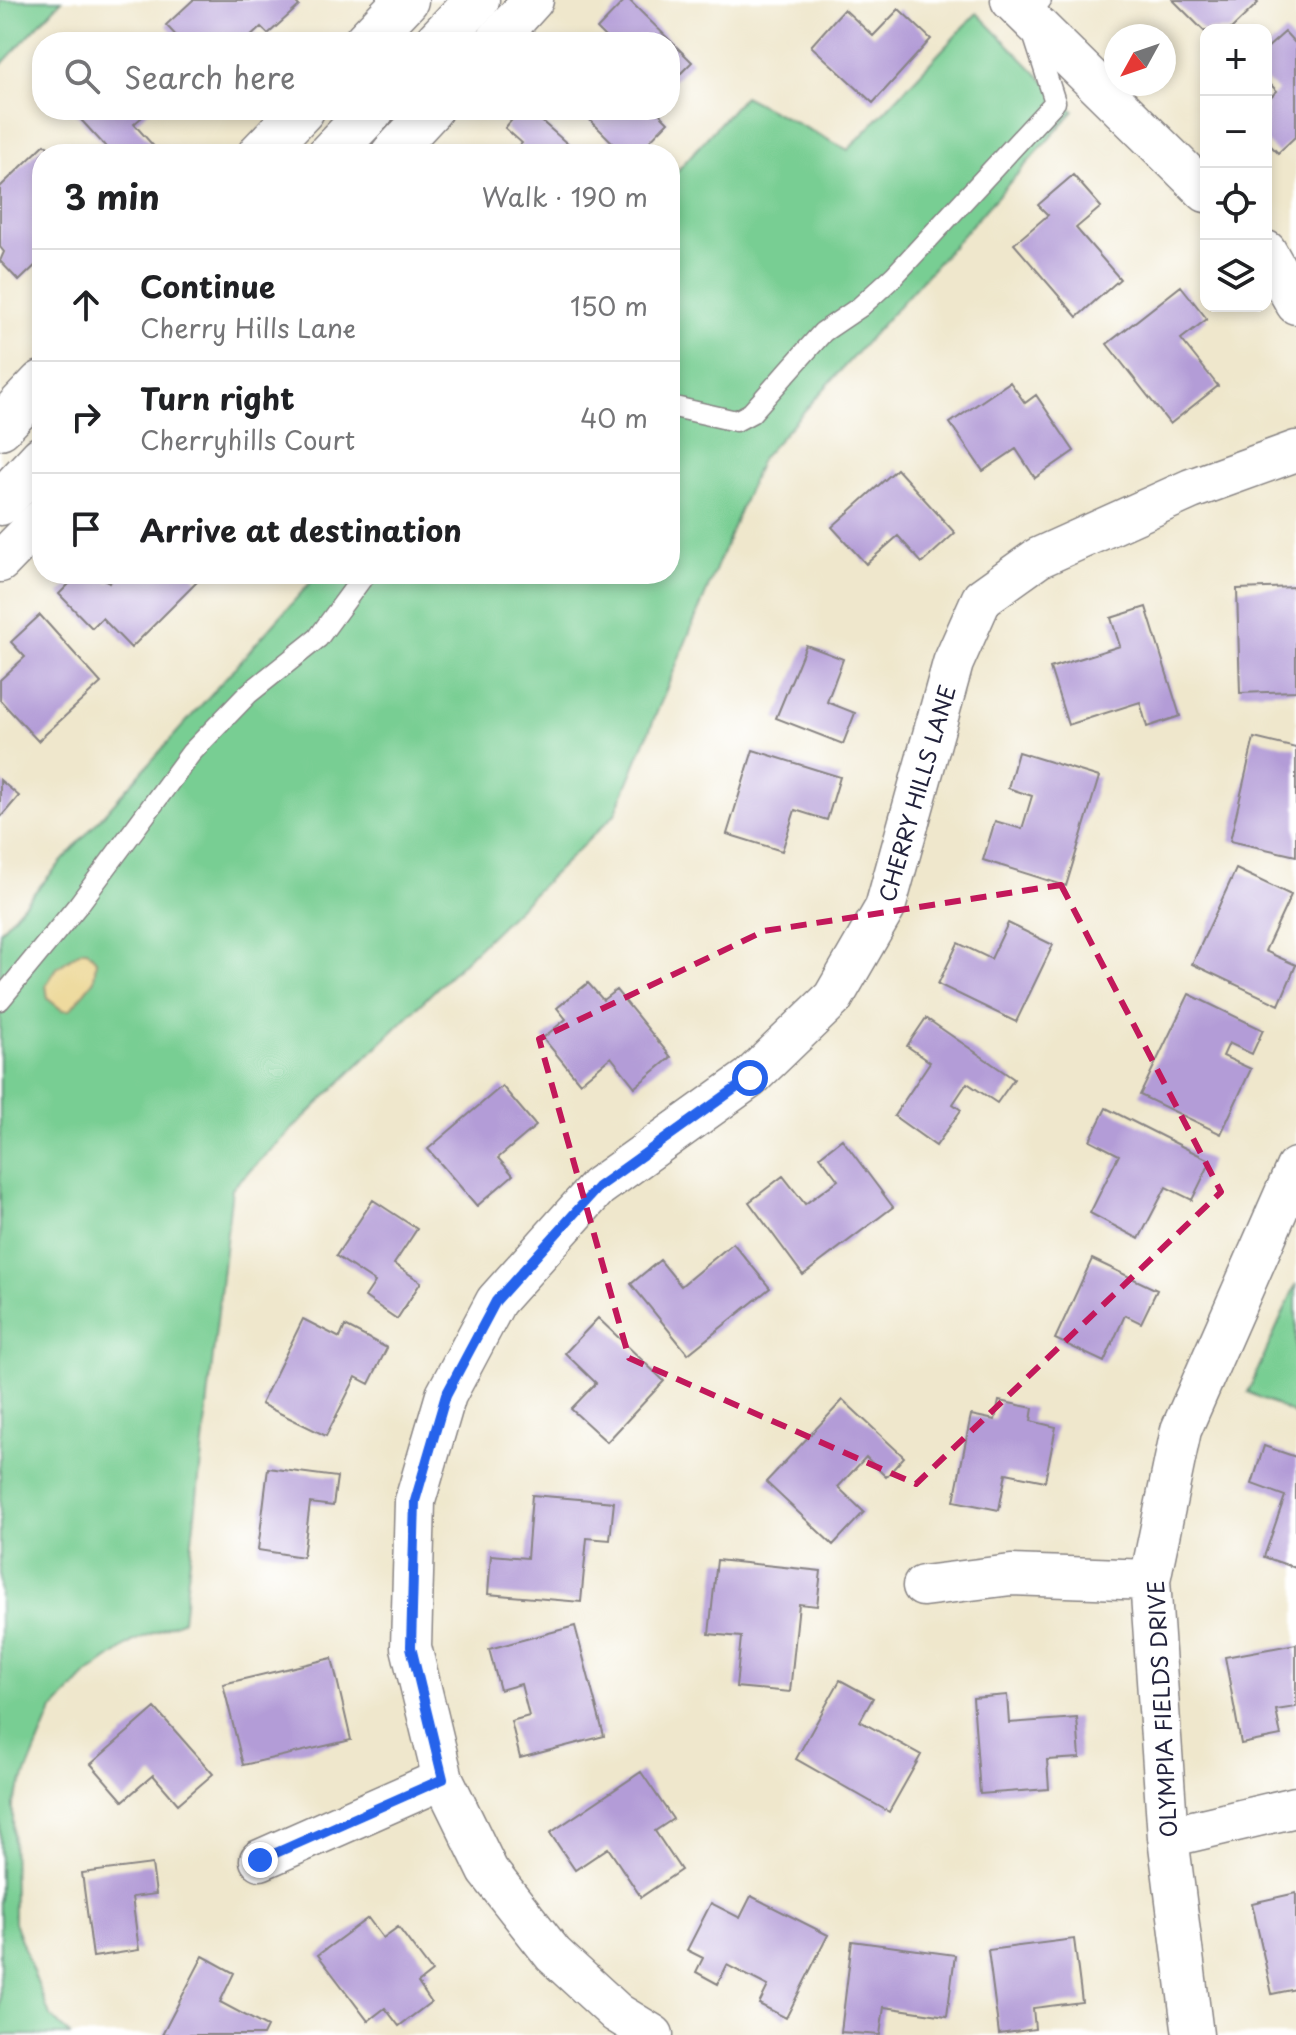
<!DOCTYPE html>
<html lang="en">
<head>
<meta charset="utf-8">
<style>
	body { margin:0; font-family:"Playpen Sans",sans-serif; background:#f6f6f6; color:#202124 }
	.controls { position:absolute; right:24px; top:24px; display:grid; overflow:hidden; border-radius:16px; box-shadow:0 4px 12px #0003 }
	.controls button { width:72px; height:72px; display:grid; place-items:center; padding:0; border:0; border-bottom:2px solid #e0e0e0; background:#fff; color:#202124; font:40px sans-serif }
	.compass { position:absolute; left:1104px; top:24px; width:72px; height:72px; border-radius:50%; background:#fff; box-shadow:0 4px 12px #0003; rotate:230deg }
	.stop { position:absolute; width:24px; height:24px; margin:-18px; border:6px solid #2563eb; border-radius:50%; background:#fff }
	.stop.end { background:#2563eb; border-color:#fff; box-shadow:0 2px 8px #0008 }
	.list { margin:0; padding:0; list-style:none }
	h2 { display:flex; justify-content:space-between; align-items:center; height:104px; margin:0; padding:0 32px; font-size:34px }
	h2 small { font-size:26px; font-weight:400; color:#757577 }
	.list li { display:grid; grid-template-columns:52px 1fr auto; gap:24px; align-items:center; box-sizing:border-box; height:112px; padding:0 32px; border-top:2px solid #e0e0e0 }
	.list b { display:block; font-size:30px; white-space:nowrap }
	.list p { margin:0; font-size:26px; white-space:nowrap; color:#757577 }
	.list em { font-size:26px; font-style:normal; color:#757577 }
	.icon { flex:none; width:44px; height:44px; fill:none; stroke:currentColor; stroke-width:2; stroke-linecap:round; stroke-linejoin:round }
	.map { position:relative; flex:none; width:1296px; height:2035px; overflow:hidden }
	.search { position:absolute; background:#fff; box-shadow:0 4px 12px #0003; left:32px; top:32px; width:648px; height:88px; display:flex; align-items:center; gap:20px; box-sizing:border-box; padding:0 28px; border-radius:32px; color:#757577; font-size:30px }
	.panel { position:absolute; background:#fff; box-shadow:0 4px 12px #0003; left:32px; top:144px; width:648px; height:440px; border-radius:32px }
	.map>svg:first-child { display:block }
	.green { fill:#78ce93; stroke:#4d7867; stroke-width:2 }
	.sand { fill:#eeda9e; stroke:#887e6c; stroke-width:2 }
	.building { fill:#b39cd7 }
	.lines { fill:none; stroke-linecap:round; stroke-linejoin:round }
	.lane-casing { stroke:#888484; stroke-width:23 }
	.street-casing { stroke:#888484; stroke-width:43 }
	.secondary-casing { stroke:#888484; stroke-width:47 }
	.lane { stroke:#fff; stroke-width:20 }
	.street { stroke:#fff; stroke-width:40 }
	.secondary { stroke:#fff; stroke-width:44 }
	.route { stroke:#2563eb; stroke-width:10 }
	.marked { fill:none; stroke:#c2185b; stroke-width:6; stroke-dasharray:16 10; stroke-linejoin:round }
	.labels { text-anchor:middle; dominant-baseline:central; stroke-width:7; stroke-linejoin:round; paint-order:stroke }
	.street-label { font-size:22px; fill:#22223b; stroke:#fff }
</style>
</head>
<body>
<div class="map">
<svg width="1296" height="2035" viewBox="0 0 1296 2035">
	<rect width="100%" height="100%" fill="#fff"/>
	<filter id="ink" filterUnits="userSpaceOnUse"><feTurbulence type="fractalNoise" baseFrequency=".0125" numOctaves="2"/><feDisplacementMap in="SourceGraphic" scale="16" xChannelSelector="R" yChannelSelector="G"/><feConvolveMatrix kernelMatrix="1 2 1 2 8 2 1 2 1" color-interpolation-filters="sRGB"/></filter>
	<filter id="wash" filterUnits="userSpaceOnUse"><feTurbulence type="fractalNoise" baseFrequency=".006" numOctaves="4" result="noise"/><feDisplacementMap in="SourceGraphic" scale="32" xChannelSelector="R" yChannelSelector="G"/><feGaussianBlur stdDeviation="1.8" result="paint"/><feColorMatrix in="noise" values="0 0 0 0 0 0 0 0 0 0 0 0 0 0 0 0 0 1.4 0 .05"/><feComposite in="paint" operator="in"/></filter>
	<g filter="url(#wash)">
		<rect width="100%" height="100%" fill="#efe7cc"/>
		<path class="green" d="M0,0h62l-62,66z
			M977,13l97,98 -313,348 -146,355 -383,374 -49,432 -51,22 -45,32 -35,37 -39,94 1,117 36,94 20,19h-70v-1104l318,-357h352v-395l74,-83 104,54z
			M1296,1284v131l-48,-23z"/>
		<path class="sand" d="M82,950h5l9,10 -2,20 -24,30h-8l-14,-11 -2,-14 11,-17z"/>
		<g id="blocks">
			<path class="building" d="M193,0h101l5,6 -31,28 -7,-7 -16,15h-63l-16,-17z
				M625,0h4l63,62 -22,22v-42h-60l-13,-13z
				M1173,0h82l3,3 -28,27h-24v3z
				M844,9l29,27 26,-27 32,30 -58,64 -62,-57z
				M1285,32l11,12v92l-18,17 -12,-12v-40l11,-10 -11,-11v-31z
				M72,110h78l-16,14 24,27 -60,3 8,-7z
				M520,110h9l50,44h-67l10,-11 -17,-15z
				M580,110h76l12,12 -31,32h-13z
				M45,144l9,10h-12v66l-8,7 8,8v24l-23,22 -19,-20 4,-9 -4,-5v-60z
				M1073,175l28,32 -25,21 44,51 -43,38 -63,-73 34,-29 -10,-10z
				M1181,286l26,33 -26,20 37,47 -48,38 -63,-80z
				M1010,382l15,21 11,-8 38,56 -39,27 -19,-29 -33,22 -33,-48z
				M897,469l58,64 -33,30 -24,-27 -32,28 -34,-37z
				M79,574h21l9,9 9,-9h74l6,7 -67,67 -29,-30 -10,10 -33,-34z
				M1296,587v104l-56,2 -3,-104z
				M1146,607l34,109 -33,11 -7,-25 -72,23 -18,-57 70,-22 -9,-28z
				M40,615l61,68 -63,58 -38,-41v-20l25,-23 -14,-15z
				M806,645l37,14 -16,43 28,11 -12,31 -67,-26z
				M1254,738l42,10v108l-66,-15z
				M753,750l87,27 -13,43 -32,-10 -13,41 -55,-17z
				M1018,752l81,25 -33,109 -83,-26 12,-39 27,8 10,-33 -24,-8z
				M0,780l19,16 -19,22z
				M1236,869l55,26 -26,56 31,14 -17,40 -87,-41z
				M1008,923l45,22 -37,77 -78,-38 20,-41 33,16z
				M588,983l15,17 13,-10 55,67 -36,30 -24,-30 -31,26 -37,-45 23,-19 -9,-11z
				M1189,994l74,36 -11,24 -23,-11 -6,13 28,13 -30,65 -81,-39z
				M926,1018l88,61 -17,24 -30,-20 -14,21 8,6 -25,36 -42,-30 36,-54 -23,-16z
				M502,1086l34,40 -38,32 15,17 -36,31 -49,-57z
				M1106,1108l105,53 -19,39 -26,-13 -27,52 -49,-26 29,-58 -29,-15z
				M842,1139l51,68 -90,68 -54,-73 34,-26 22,28 33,-24 -18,-24z
				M373,1200l44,29 -23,35 27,18 -24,37 -32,-22 10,-15 -39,-26z
				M733,1243l37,45 -82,66 -57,-70 29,-24 21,26z
				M1092,1259l65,31 -16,33 -16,-8 -21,47 -49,-23z
				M598,1318l66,63 -57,61 -36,-33 25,-26 -31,-30z
				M303,1319l37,19 5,-12 42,22 -18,36 -13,-7 -30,59 -65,-32z
				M843,1400l61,57 -18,20 -20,-20 -28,30 26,25 -31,33 -67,-63z
				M999,1401l34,7 -2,13 25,6 -11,54 -39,-8 -7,37 -45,-9 17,-86 24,5z
				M1264,1446l32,11v111l-32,-11 21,-61 -33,-12z
				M268,1468l69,9 -4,29 -23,-3 -7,54 -45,-7z
				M532,1495l82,7 -4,38 -23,-2 -6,64 -93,-8 3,-39 36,3z
				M717,1560l104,11 -4,35 -18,-2 -9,88 -54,-5 5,-50 -32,-3z
				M575,1626l29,110 -84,22 -9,-37 18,-5 -8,-32 -21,6 -11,-41z
				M1296,1644v63l-20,3 5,26 -40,8 -16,-87z
				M332,1658l19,82 -108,25 -20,-81z
				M840,1680l33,18 -13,23 61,34 -32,57 -93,-53z
				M1007,1695l2,28 68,-5 3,40 -33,2 2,29 -69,5 -7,-96z
				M155,1708l58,66 -35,30 -25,-29 -30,26 -32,-37z
				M641,1772l32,47 -18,12 26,39 -40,27 -33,-49 -33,22 -25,-37z
				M152,1864l4,30 -24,3 7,53 -46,7 -11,-84z
				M1296,1893v96l-24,5 -20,-91z
				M751,1896l77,39 -42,83 -27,-14 9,-18 -41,-21 -9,19 -22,-12 7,-14 -16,-8 24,-47 29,15z
				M368,1918l15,20 15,-11 34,45 -14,11 13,19 -32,24 -14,-18 -17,13 -50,-66z
				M1074,1939l8,63 -49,6 2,21 -36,5 -11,-84z
				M852,1941l103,14 -8,61 -63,-9 -4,28 -39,-3z
				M203,1956l31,17 -14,29 47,25 -4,8h-101z"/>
		</g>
	</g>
	<g filter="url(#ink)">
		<use href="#blocks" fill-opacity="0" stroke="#888484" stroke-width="2"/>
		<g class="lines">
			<defs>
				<path id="lane" d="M670,406l66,15 15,-8 72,-81 37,-25 34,-31 161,-174 -28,-87 14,-15
					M0,1000l79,-96 112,-151 57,-59 70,-56 47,-64"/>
				<path id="street" d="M1011,0l195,192
					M495,42l38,-42
					M391,154l41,-44
					M1266,251l30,53
					M0,562l42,-43
					M923,1586l88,-11 139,5
					M1168,1837l128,-30
					M260,1860l183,-81
					M653,2035l-36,-22 -64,-59 -65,-83 -45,-92 -32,-132 4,-146 31,-106 50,-94 102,-114 152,-109 83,-80 52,-90 68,-245 29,-65 56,-40 153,-69 105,-38
					M1193,2035l-25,-198 -18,-257 31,-150 115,-262"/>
				<path id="secondary" d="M366,42l40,-42
					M437,42l40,-42
					M260,154l42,-44
					M330,154l42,-44
					M0,427l42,-44
					M0,503l42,-45"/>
			</defs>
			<use href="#lane" class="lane-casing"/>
			<use href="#street" class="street-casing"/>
			<use href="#secondary" class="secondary-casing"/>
			<use href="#lane" class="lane"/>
			<use href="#street" class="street"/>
			<use href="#secondary" class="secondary"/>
		</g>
	</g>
	<g class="lines" filter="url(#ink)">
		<path class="route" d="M260,1860l183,-81 -32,-132 4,-146 31,-106 50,-94 102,-114 152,-109"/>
	</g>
	<path class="marked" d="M1061,885l160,307 -305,292 -287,-126 -90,-319 225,-108z"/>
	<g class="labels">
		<g class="street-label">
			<text transform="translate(916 793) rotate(-74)">CHERRY HILLS LANE</text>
			<text transform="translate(1161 1709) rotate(-93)">OLYMPIA FIELDS DRIVE</text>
		</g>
	</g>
</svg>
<div class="controls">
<button>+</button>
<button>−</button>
<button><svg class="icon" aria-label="locate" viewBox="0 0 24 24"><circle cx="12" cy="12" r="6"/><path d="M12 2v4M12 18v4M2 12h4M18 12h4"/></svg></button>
<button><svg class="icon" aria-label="layers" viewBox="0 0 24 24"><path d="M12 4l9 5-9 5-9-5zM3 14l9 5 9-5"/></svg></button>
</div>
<svg class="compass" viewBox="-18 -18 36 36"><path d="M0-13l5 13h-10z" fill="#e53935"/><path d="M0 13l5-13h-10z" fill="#757577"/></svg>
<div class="stop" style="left:750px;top:1078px"></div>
<div class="stop end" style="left:260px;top:1860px"></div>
<div class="search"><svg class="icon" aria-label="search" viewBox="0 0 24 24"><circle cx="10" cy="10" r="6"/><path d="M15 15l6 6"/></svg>Search here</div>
<section class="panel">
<h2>3 min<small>Walk · 190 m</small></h2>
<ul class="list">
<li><svg class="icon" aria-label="ahead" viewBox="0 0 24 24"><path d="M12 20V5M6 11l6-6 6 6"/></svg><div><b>Continue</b><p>Cherry Hills Lane</p></div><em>150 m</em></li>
<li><svg class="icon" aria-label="right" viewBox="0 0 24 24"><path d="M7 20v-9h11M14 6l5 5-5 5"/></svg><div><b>Turn right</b><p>Cherryhills Court</p></div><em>40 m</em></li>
<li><svg class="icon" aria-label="arrive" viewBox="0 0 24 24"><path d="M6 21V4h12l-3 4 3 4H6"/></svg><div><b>Arrive at destination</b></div></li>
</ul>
</section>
</div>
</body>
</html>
